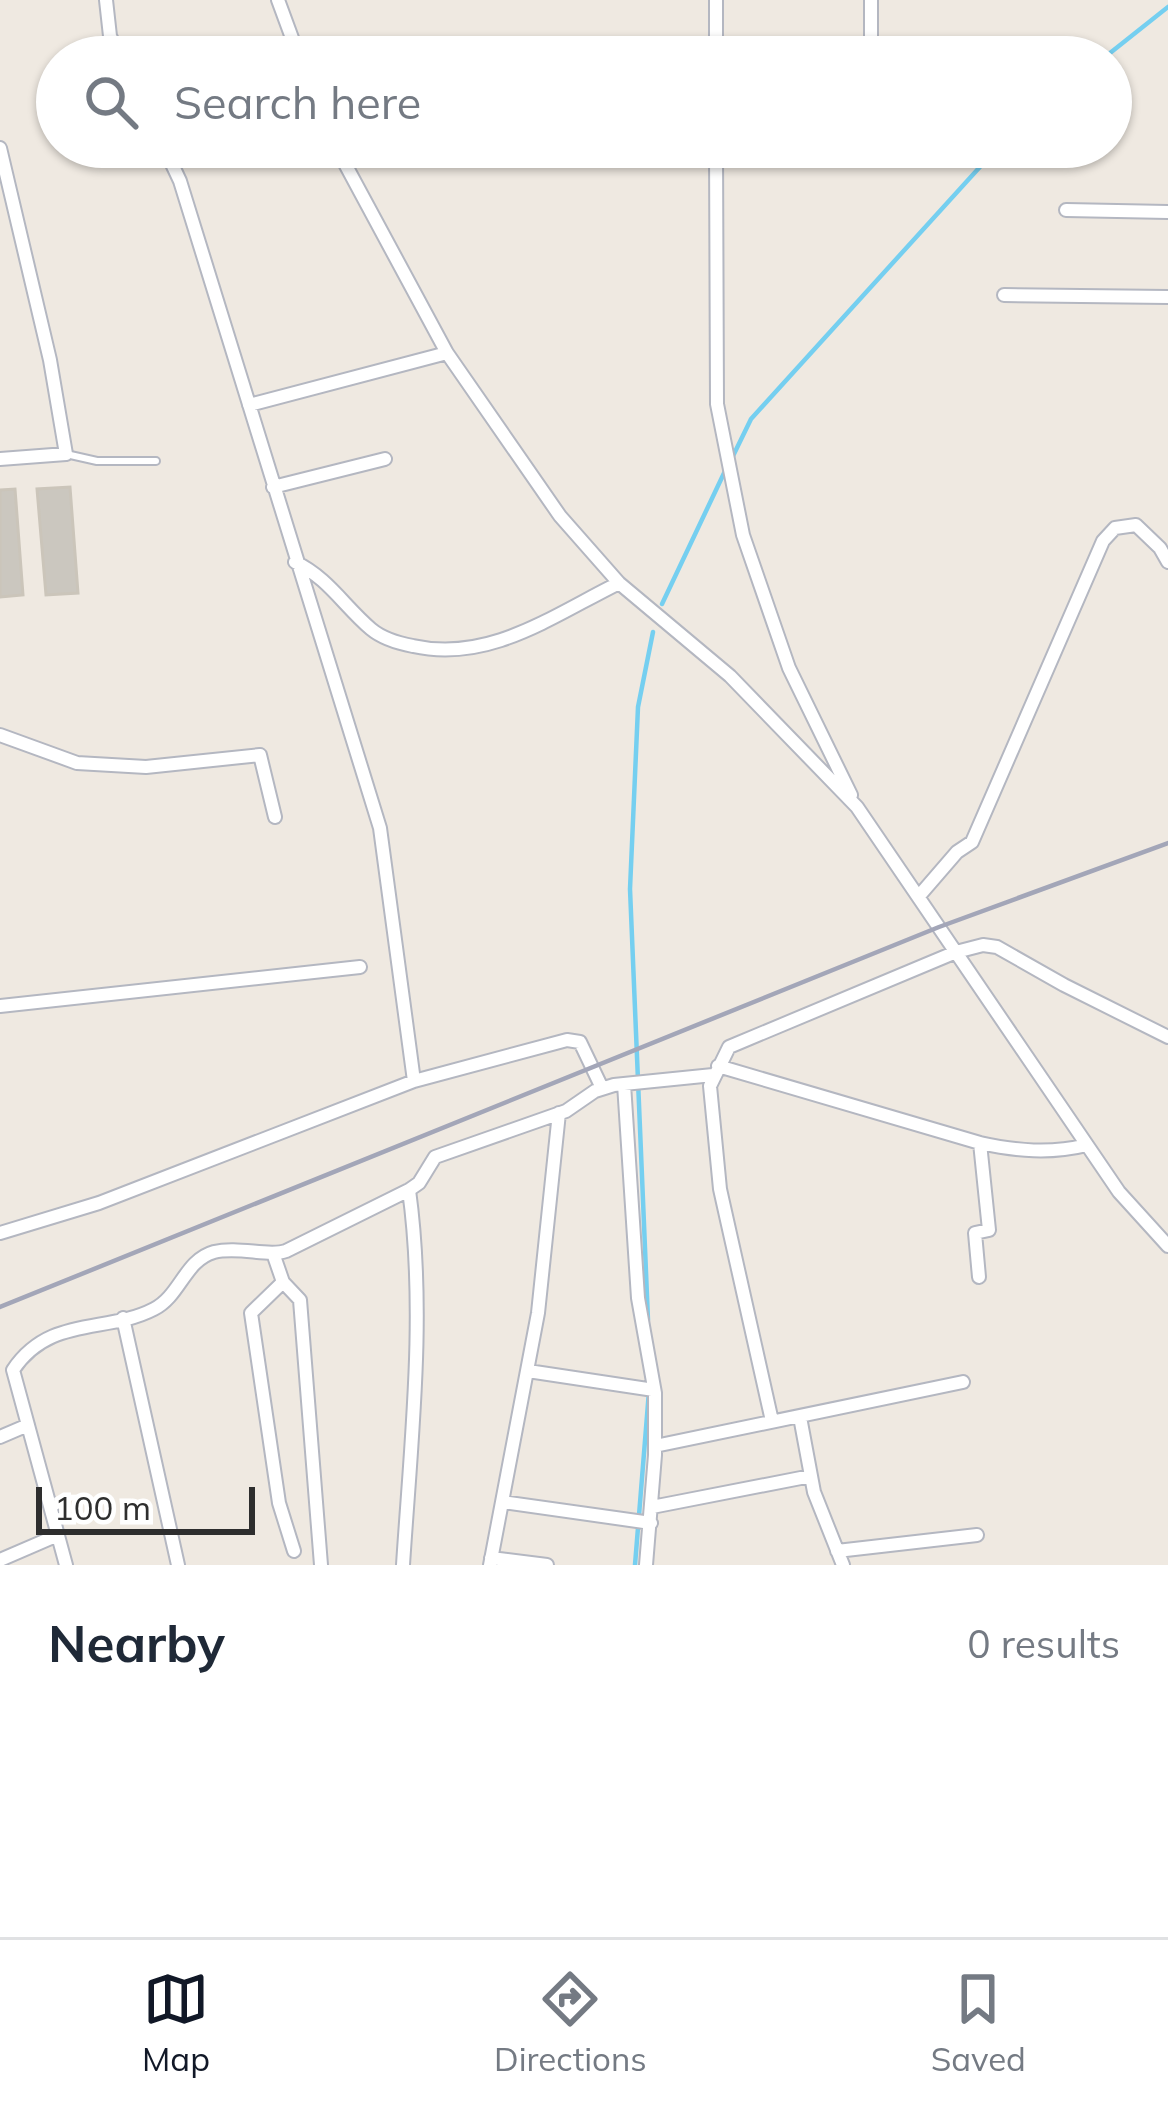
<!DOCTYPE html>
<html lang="en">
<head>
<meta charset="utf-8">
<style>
	body { margin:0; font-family:Mulish,sans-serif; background:#f2f2f3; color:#1f2937 }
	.scale { position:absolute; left:36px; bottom:30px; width:219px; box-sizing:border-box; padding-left:12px; border:6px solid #2e2e2e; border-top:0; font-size:33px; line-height:42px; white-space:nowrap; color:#2e2e2e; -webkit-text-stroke:9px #fff; paint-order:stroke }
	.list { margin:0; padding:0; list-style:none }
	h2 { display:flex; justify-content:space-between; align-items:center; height:156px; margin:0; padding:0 48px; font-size:51px }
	h2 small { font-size:39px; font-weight:400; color:#747a83 }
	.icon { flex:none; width:66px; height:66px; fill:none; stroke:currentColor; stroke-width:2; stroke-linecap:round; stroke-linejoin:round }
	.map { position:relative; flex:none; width:1168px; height:1565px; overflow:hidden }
	.search { position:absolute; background:#fff; box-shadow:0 3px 9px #0004; left:36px; right:36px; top:36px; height:132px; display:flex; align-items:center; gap:30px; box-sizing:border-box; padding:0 42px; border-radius:66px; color:#747a83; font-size:45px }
	.sheet { height:372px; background:#fff }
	nav { display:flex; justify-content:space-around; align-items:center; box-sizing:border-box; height:168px; border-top:3px solid #e0e1e3; background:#fff; font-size:33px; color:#747a83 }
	nav a { display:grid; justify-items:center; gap:6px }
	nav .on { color:#111827 }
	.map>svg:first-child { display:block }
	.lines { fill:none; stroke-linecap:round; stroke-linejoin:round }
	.stream { stroke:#75cff0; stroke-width:4.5 }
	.building { fill:#cbc7bf; stroke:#cbc5ba; stroke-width:3 }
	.lane-casing { stroke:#b4b7c1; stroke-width:10 }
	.street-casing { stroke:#b4b7c1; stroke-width:16 }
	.lane { stroke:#fff; stroke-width:6 }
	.street { stroke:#fff; stroke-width:12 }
	.rail { stroke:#a3a6b8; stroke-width:4.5 }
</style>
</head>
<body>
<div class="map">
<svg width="1168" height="1565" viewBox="0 0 1168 1565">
	<rect width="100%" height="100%" fill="#efe9e1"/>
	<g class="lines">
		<path class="stream" d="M1105,57l63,-50
			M733,456l18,-37 247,-272
			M662,604l63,-133
			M648,1320l-18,-431 8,-182 15,-75
			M635,1565l14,-174"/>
	</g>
	<path class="building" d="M70,487l8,106 -32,2 -9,-106z
		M15,489l8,106 -23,2v-107z"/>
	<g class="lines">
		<defs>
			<path id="lane" d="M66,454l31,7h59"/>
			<path id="street" d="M106,0l4,36 10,21
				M278,0l21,57
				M716,0v57
				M871,0v57
				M164,147l16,34 200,647 34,253
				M336,147l111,206 113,163 59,67 111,93 127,131 262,385 49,54
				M716,147l1,257 26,131 46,133 62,127
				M0,148l50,212 16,94 -66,5
				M1066,210l102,2
				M1004,295l164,2
				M249,405l198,-52
				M273,487l112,-28
				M295,562c33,16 49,44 76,67 12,10 26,14 42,17 76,17 139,-30 206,-63
				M0,735l77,28 69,4 114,-12 15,62
				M919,896l38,-44 15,-10 131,-301 12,-13 21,-3 24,23 8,14
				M0,1006l360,-39
				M718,1066l262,77c37,8 70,11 107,2
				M624,1084l14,214 17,95v62l-9,110
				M0,1233l99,-30 315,-122 153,-41 13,2 22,46
				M274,1256l9,26 17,18 21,265
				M979,1277l-4,-44 14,-3 -9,-87
				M283,1282l-32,31 28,190 15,48
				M123,1318l55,247
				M528,1371l126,19
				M800,1417l14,75 29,73
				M772,1421l-52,-232 -10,-103 19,-39 227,-95 27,-7 14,2 67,38 104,52
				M0,1437l28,-12
				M655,1446l308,-64
				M503,1502l148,21
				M652,1507l159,-31
				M837,1551l140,-16
				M491,1558l56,7
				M0,1560l58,-25
				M66,1565l-53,-195c37,-55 93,-36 141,-61 26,-13 31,-49 60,-57 24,-6 55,5 72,-1l123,-61 10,-7 16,-26 131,-46 29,-20 19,-6 99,-10
				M403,1565c8,-124 23,-252 6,-375
				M490,1565l48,-252 21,-200"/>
		</defs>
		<use href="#lane" class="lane-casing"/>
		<use href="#street" class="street-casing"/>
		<use href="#lane" class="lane"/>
		<use href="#street" class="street"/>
		<path class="rail" d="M0,1307l939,-380 229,-84"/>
	</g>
</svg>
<div class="scale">100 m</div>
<div class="search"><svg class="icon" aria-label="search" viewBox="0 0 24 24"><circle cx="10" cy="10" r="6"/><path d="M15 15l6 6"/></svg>Search here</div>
</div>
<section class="sheet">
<h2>Nearby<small>0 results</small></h2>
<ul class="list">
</ul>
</section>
<nav>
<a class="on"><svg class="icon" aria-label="map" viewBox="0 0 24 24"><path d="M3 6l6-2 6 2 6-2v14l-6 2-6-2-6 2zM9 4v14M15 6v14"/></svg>Map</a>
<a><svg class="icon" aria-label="directions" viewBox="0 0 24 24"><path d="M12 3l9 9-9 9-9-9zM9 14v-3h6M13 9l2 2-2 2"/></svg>Directions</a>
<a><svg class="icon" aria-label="saved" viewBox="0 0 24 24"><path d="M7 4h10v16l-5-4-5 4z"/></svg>Saved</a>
</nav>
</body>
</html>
